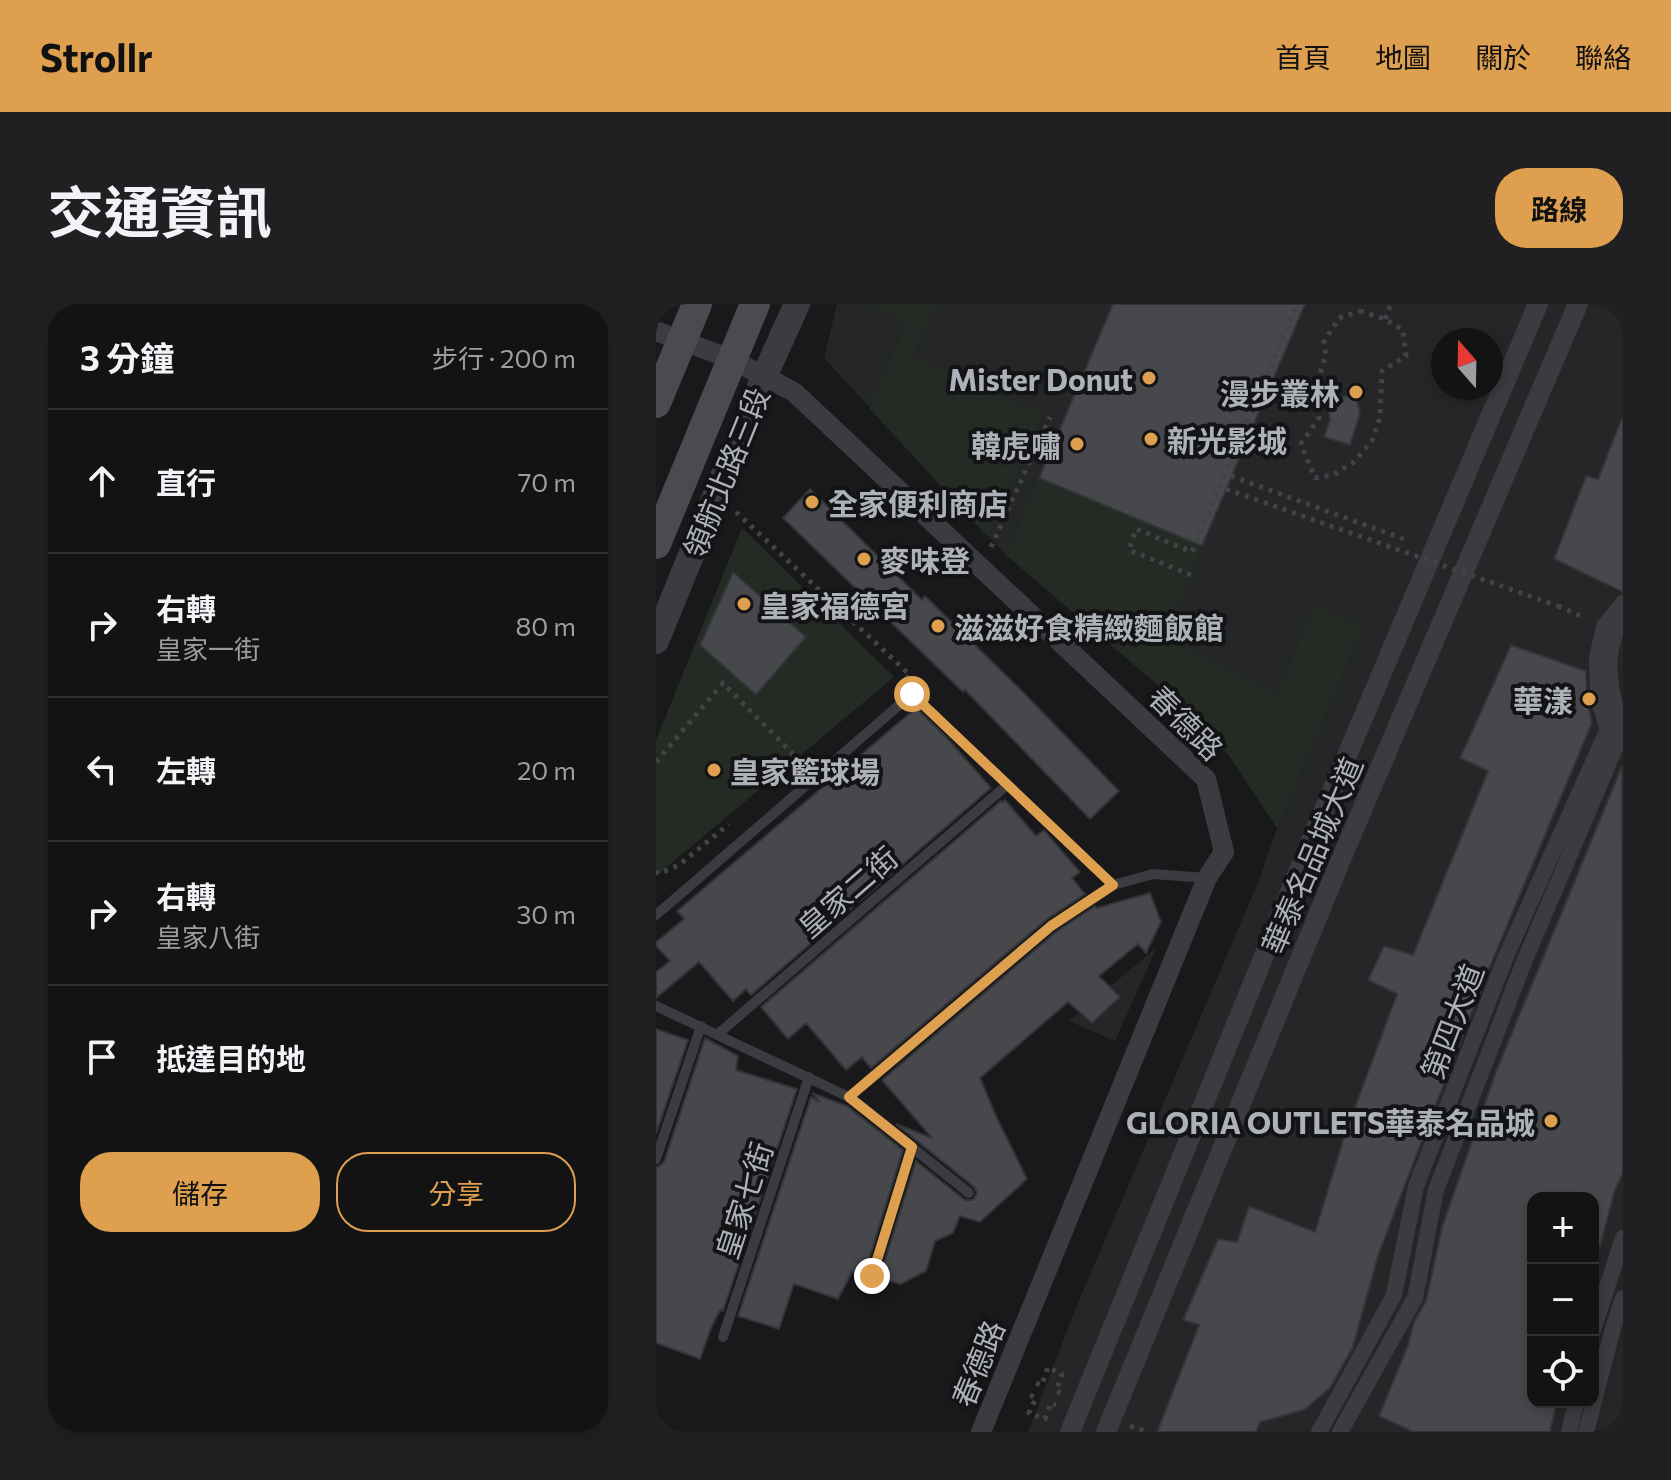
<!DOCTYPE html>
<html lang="zh-TW">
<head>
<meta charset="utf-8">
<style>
	body { margin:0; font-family:Commissioner,"Noto Sans TC",sans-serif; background:#202022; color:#f1f3f6 }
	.controls { position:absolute; right:24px; bottom:24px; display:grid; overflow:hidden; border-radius:16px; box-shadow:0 4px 12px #0003 }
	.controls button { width:72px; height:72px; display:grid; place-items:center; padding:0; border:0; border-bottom:2px solid #323234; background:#131314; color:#f1f3f6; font:40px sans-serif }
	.compass { position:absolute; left:775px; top:24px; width:72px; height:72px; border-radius:50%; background:#131314; box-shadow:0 4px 12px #0003; rotate:340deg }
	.stop { position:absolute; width:24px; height:24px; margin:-18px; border:6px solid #de9f4e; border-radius:50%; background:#fff }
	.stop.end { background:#de9f4e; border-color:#fff; box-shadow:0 2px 8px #0008 }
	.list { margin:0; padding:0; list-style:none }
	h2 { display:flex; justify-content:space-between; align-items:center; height:104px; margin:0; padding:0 32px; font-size:34px }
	h2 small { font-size:26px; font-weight:400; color:#9d9ea0 }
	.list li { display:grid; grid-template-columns:52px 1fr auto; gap:24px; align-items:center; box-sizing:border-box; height:144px; padding:0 32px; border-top:2px solid #323234 }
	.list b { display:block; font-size:30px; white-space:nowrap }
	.list p { margin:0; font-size:26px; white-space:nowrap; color:#9d9ea0 }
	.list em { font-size:26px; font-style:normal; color:#9d9ea0 }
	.actions { display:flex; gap:16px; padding:24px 32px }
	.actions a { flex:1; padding:18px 0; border:2px solid #de9f4e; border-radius:32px; text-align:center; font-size:28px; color:#de9f4e }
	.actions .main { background:#de9f4e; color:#111 }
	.icon { flex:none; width:44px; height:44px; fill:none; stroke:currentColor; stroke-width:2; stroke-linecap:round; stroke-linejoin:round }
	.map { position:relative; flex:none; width:967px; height:1128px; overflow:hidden; border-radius:32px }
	header { display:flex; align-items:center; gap:48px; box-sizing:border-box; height:112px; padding:0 40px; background:#de9f4e; color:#111 }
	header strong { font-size:38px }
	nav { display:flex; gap:44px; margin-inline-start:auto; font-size:28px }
	.intro { display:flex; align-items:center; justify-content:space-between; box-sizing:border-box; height:192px; padding:0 48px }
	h1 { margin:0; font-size:56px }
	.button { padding:20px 36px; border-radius:32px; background:#de9f4e; color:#111; font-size:28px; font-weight:700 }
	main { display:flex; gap:48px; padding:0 48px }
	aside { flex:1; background:#131314; border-radius:32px; box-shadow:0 4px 12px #0003 }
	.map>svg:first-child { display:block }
	.built { fill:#252628; fill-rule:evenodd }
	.green { fill:#242b24 }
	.building { fill:#46484b; stroke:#333437; stroke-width:2 }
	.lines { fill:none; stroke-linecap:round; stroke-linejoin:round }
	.path { stroke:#414346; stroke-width:5; stroke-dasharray:4 6; stroke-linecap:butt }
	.service { stroke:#3b3c40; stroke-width:10 }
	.pedestrian { stroke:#3b3c40; stroke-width:16 }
	.minor { stroke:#3b3c40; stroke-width:20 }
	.tertiary { stroke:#3b3c40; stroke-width:26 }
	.secondary { stroke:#494b4f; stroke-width:30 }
	.path-bridge { stroke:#414346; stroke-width:5; stroke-dasharray:4 6; stroke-linecap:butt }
	.route { stroke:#de9f4e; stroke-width:10 }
	.poi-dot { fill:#de9f4e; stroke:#141416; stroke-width:3 }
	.labels { text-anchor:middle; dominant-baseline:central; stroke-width:8; stroke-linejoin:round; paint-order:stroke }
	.poi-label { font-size:30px; font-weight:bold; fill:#adb2b9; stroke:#141416; text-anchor:start }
	.street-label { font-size:30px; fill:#adb2b9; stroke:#141416 }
</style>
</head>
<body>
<header>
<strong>Strollr</strong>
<nav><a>首頁</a><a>地圖</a><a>關於</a><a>聯絡</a></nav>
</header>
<div class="intro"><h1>交通資訊</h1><a class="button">路線</a></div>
<main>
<aside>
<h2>3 分鐘<small>步行 · 200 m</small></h2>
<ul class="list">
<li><svg class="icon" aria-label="ahead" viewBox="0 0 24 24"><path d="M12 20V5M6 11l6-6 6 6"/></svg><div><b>直行</b></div><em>70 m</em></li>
<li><svg class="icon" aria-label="right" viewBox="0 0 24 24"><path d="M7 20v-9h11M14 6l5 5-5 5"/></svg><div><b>右轉</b><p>皇家一街</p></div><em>80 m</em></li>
<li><svg class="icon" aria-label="left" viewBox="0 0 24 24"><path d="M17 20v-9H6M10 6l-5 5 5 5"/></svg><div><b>左轉</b></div><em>20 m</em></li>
<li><svg class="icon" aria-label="right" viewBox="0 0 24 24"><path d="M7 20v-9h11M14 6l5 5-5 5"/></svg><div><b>右轉</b><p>皇家八街</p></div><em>30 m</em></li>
<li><svg class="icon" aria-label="arrive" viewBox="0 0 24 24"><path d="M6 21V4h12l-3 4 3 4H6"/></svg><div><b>抵達目的地</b></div></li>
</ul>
<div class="actions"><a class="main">儲存</a><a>分享</a></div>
</aside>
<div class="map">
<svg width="967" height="1128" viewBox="0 0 967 1128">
	<rect width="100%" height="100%" fill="#19191b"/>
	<path class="built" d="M181,0h786v1128h-595l49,-127 182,-425 18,-52 -49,-74 -69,-68 -153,-131 -182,-197zM787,36h48v48h-48zM877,894h60v204h-60z
		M501,643l-42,94 -46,-20 51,-43z"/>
	<path class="green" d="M211,0h68l-23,54 129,55 -53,124 -119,-129 39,-88z
		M383,174l163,68 -35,90 110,59 38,-89 47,21 -85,201 -49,-74 -69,-68 -153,-131z
		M86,224l152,149 -238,199v-136z"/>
	<path class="building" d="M457,0h192l-103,242 -163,-68z
		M700,90l4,20 -10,31 -26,-8 6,-17 -3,-20z
		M965,116h2v172l-69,-33 32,-83 12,3z
		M154,185l112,111 3,-4 95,93 99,102 -29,28 -125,-129 -2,2 -180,-174z
		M77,268l73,65 -50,58 -56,-50z
		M855,341l75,26 1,29 5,23 -106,253 -80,206 -28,74 -25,91 -23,41 -26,22 -44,12 -4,10h-99l42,-107 -16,-5 35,-81 19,3 12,-36 66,26 30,-98 52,-140 -29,-14 16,-34 29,9 75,-184 -28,-13z
		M260,404l32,31 43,49 -240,207 -5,-6 -13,12 -34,-39 -43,36v-26l14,-11 -14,-15v-4l28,-23 -7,-8z
		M966,462l1,407 -8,17 -15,57 -7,-1v-48h-60v204h24l-7,30h-137l-34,-16 29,-71 6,-23 12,-21 16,-74 55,-158z
		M349,496l31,36 8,-6 36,42 -8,6 13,16 -39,26 -175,148 -9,-11 -16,13 -40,-47 -18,16 -27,-32 240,-206 2,1z
		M494,589l11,29 -15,31 -8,-9 -39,32 21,21 -28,26 -24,-21 -88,76 16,38 31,63 -47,43 -20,-6 -7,17 -18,8 -9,30 -25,13 -22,-5 37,-118 49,39h8l4,-7 -3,-6 -78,-63 36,14 -50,-58 174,-148 39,-26 2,2z
		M0,725l32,11 -32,94z
		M49,734l33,18 -2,14 61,19 -74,222 -3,-1 -9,18 -11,31 -44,-16v-176l5,-2 3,-3z
		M156,789l35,13 56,44 -39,125 -12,-3 -14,27 -44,-15 -15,45 -41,-13 73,-219 9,5z"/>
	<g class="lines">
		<path class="path" d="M704,7l25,8 18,11 3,26 -24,15 -2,47 -8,23 -18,21 -21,13 -18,3 -14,-34 18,-26 -6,-31 7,-13 6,-19 -2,-13 15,-24z
			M729,15l6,-15
			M575,172l178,65
			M80,208l174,163 -3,3
			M335,243l59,-130
			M535,271l-62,-25 7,-21 56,23 105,-248
			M902,302l27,12
			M0,458l67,-79 79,80
			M0,567l3,3 20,-9 50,-41
			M380,1079l6,2 6,-18 14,7 -6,17 5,2
			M374,1091l6,3 -7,15 16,6 6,-16 5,2
			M474,1122l18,6"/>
		<path class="service" d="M0,611l256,-221 201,191
			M0,702l193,91 120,96
			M62,730l289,-249
			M193,793l202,-171 62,-41 40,-11 53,4
			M0,855l45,-133
			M216,972l40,-129
			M67,1033l86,-260"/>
		<path class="pedestrian" d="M937,1026l30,-92
			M663,1128l75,-137 22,-109 91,-232 101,-225 -10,-30 -1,-41 7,-32 19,-23
			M684,1128l75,-134 21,-108 88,-228 98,-230c-10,-36 -23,-78 1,-112
			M913,1128l7,-30
			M930,1128l27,-104 10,-30"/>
		<path class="minor" d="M0,27l75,28 63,33 412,387 18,73 -17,26 -226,554
			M414,1128l240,-589 228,-539
			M450,1128l236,-575 236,-553"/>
		<path class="tertiary" d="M0,337l108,-264 33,-73"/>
		<path class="secondary" d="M0,99l41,-99
			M0,240l99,-240"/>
		<path class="path-bridge" d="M570,185l332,117"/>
	</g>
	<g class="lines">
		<path class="route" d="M216,972l40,-129 -63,-50 202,-171 62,-41 -201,-191"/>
	</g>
	<g class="poi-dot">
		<circle cx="493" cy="74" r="8"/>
		<circle cx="700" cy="88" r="8"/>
		<circle cx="495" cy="135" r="8"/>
		<circle cx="421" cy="140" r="8"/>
		<circle cx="156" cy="198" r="8"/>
		<circle cx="208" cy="255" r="8"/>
		<circle cx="88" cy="300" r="8"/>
		<circle cx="282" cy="322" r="8"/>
		<circle cx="933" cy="395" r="8"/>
		<circle cx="58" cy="466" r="8"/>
		<circle cx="895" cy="817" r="8"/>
	</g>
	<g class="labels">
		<g class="poi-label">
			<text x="477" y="74" text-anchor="end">Mister Donut</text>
			<text x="684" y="88" text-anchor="end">漫步叢林</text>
			<text x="511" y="135">新光影城</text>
			<text x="405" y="140" text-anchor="end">韓虎嘯</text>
			<text x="172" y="198">全家便利商店</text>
			<text x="224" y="255">麥味登</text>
			<text x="104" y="300">皇家福德宮</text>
			<text x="298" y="322">滋滋好食精緻麵飯館</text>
			<text x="917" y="395" text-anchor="end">華漾</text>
			<text x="74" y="466">皇家籃球場</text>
			<text x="879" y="817" text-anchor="end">GLORIA OUTLETS華泰名品城</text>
		</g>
		<g class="street-label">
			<text transform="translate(69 168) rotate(-68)">領航北路三段</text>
			<text transform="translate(531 418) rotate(45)">春德路</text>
			<text transform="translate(655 551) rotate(-67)">華泰名品城大道</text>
			<text transform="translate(191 587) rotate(-41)">皇家二街</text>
			<text transform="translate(795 717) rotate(-69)">第四大道</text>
			<text transform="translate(87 896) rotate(-72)">皇家七街</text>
			<text transform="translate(321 1059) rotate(-68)">春德路</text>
		</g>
	</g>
</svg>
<div class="controls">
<button>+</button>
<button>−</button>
<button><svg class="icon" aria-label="locate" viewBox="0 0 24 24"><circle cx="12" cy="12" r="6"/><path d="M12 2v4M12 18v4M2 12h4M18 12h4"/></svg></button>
</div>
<svg class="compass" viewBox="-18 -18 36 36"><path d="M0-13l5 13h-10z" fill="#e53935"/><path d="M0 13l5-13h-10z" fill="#9d9ea0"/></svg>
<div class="stop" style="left:256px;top:390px"></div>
<div class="stop end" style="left:216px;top:972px"></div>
</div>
</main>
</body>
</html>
